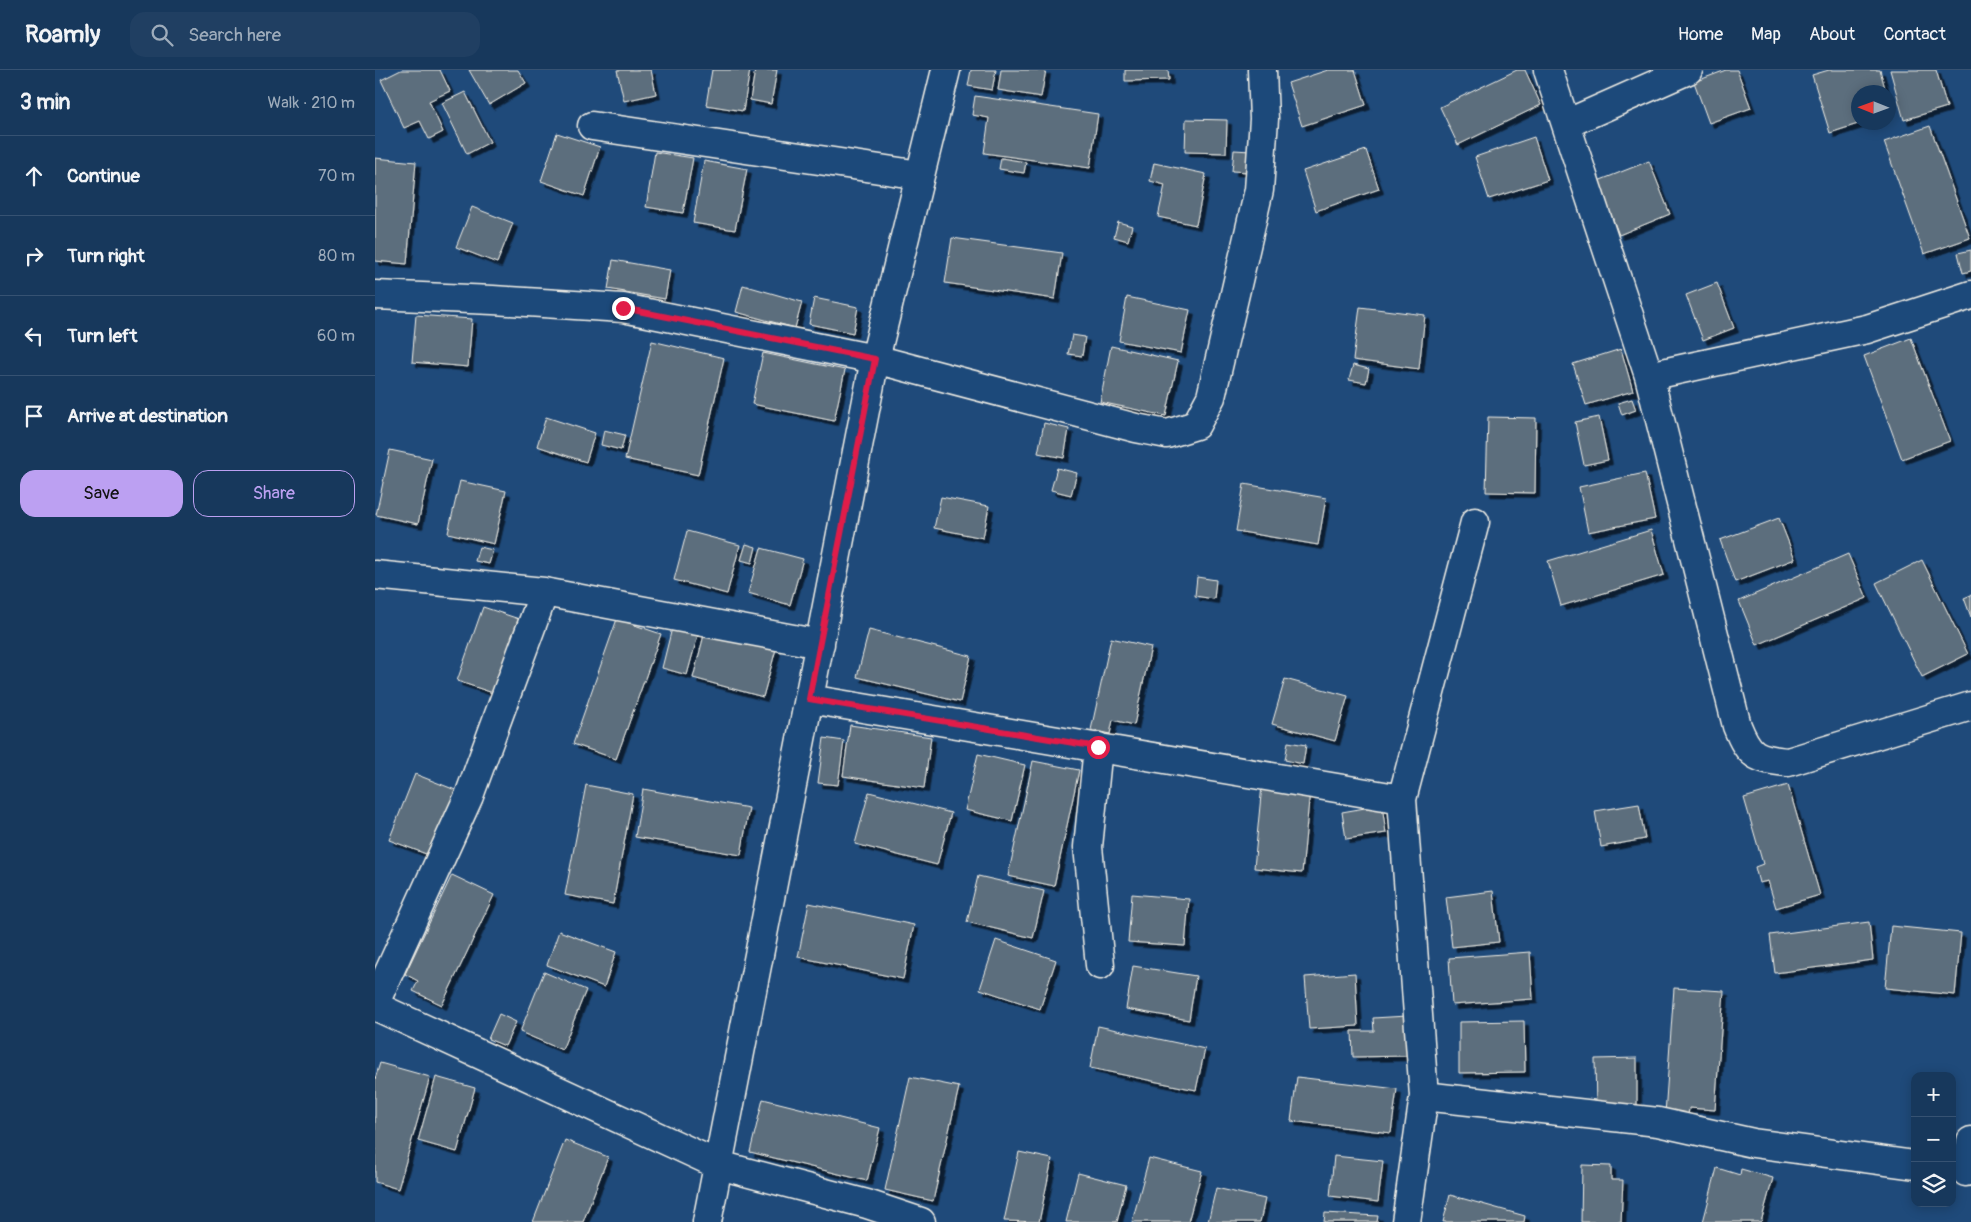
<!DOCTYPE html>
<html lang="en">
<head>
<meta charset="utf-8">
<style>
	body { margin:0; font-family:Pangolin,sans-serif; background:#203f62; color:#f1f3f6 }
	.controls { position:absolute; right:15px; bottom:15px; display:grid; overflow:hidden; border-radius:10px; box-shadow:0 2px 12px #0003 }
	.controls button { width:45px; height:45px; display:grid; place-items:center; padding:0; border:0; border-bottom:1px solid #365272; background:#17385c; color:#f1f3f6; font:25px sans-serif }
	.compass { position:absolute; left:1476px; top:15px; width:45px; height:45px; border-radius:50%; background:#17385c; box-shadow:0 2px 12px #0003; rotate:271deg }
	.stop { position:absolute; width:15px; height:15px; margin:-11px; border:4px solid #e11d48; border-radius:50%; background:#fff }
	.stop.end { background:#e11d48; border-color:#fff; box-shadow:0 1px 5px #0008 }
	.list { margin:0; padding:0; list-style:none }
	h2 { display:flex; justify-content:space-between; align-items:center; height:65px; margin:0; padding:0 20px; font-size:21px }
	h2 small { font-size:16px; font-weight:400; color:#9eacbb }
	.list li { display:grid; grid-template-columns:32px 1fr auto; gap:15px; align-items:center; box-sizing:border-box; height:80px; padding:0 20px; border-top:1px solid #365272 }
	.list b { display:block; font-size:19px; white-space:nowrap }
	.list em { font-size:16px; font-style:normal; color:#9eacbb }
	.actions { display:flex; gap:10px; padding:15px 20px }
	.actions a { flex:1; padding:11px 0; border:1px solid #bca0f2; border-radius:15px; text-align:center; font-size:18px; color:#bca0f2 }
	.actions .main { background:#bca0f2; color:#111 }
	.icon { flex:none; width:28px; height:28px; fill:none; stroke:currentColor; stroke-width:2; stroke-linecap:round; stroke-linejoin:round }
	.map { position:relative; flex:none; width:1596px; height:1152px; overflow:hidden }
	header { display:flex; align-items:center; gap:30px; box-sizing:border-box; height:70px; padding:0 25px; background:#17385c; border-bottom:1px solid #365272 }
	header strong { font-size:24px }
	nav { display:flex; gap:28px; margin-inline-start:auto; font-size:18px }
	.search { width:350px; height:45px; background:#203f62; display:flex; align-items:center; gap:12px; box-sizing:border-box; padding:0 18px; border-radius:15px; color:#9eacbb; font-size:19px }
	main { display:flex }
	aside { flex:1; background:#17385c }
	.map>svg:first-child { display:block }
	.building { fill:#5c6e7d; stroke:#f4f1e8; filter:url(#shadow) }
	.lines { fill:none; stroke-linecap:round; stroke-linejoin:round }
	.minor-casing { stroke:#f4f1e8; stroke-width:31 }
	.minor { stroke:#1f4a7a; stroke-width:28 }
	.route { stroke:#e11d48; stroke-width:6 }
</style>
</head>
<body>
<header>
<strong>Roamly</strong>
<div class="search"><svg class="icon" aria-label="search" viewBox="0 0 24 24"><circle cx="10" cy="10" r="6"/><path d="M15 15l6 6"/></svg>Search here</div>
<nav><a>Home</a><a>Map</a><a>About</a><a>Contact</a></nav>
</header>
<main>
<aside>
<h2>3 min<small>Walk · 210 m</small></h2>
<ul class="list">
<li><svg class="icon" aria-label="ahead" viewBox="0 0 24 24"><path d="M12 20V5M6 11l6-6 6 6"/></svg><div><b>Continue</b></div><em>70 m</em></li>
<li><svg class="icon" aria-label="right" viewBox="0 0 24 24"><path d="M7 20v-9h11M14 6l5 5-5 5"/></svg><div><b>Turn right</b></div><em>80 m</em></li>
<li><svg class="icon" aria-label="left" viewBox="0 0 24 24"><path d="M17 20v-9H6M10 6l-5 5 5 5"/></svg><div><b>Turn left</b></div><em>60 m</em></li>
<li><svg class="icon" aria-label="arrive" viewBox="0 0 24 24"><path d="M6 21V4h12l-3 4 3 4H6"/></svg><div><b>Arrive at destination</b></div></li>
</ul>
<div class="actions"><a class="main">Save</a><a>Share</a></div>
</aside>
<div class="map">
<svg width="1596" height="1152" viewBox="0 0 1596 1152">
	<defs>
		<filter id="shadow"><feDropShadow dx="4.5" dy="4.5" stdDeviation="0" flood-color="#0009"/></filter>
	</defs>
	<rect width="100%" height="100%" fill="#1f4a7a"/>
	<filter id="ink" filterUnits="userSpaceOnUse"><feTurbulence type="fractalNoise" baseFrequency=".02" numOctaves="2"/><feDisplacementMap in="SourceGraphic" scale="10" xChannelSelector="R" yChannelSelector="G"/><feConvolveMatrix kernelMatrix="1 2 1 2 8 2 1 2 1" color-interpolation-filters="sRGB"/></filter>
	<g filter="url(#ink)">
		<path class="building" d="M26,0h39l10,21 -21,10 14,31 -14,7 -9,-18 -16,7 -23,-48z
			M94,0h49l8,13 -37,22z
			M242,0h34l5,24 -32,7z
			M337,0h38l-7,41 -37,-6z
			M380,0h22l-6,34 -21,-4z
			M596,0h25l-4,20 -24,-4z
			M626,0h45l-5,27 -43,-7z
			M750,0h43l1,10 -44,1z
			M953,0h27l11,35 -64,21 -14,-43z
			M1142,0h8l16,35 -83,40 -18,-38z
			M1351,0h11l14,38 -42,15 -15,-41z
			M1454,0h51l6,22h-27v30h5l-34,11 -18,-58z
			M1515,0h46l11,37 -43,13z
			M90,22l25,50 -23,12 -25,-51z
			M600,26l123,18 -8,54 -106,-15 5,-35 -17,-3z
			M811,49l41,1 -1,33 -41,-1z
			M1555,56l40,112 -46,16 -40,-112z
			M182,63l43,14 -16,49 -43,-15z
			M1159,67l14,43 -59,19 -14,-42z
			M859,80l17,1 -2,21 -17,-1z
			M991,80l13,39 -63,22 -13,-40z
			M280,82l38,6 -10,55 -37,-6z
			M0,88l41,4 -9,102 -32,-3z
			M626,88l25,4 -2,11 -25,-4z
			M329,91l43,8 -12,61 -42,-7z
			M1274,91l21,53 -51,21 -21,-54z
			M779,93l52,11 -10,51 -38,-8 7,-32 -15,-4z
			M97,137l41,16 -16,40 -41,-16z
			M743,152l14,4 -4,15 -14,-4z
			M577,168l110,15 -7,46 -110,-16z
			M1596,180v21l-8,2 -5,-20z
			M238,190l57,10 -5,29 -57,-10z
			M1342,213l17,45 -31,12 -17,-45z
			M368,215l59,17 -7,26 -59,-16z
			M752,227l63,13 -9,43 -62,-12z
			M439,228l44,9 -5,26 -44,-9z
			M985,237l65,8 -6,54 -66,-9z
			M41,245l56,4 -4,48 -56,-5z
			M697,265l13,2 -3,19 -14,-2z
			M1536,268l39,103 -48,18 -38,-103z
			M277,271l72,17 -26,117 -73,-16z
			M736,276l67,15 -12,55 -66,-14z
			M1246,279l12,42 -47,14 -13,-41z
			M388,283l82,17 -11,51 -82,-17z
			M978,295l16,4 -3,14 -17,-3z
			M1257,329l4,11 -14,5 -4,-12z
			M171,347l49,16 -9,29 -49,-16z
			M1113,347l48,1 -1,75 -49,-1z
			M1224,347l9,43 -24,5 -9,-43z
			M669,353l25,6 -5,29 -26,-5z
			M229,360l21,5 -4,15 -20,-5z
			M15,380l42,9 -14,65 -42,-9z
			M682,398l20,5 -6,22 -20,-5z
			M1270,403l10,46 -67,13 -9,-45z
			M85,411l46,10 -12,53 -46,-11z
			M869,414l82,14 -8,47 -82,-14z
			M566,427l48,9 -6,32 -49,-10z
			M1404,448l16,41 -60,23 -15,-42z
			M1276,460l13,45 -103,31 -13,-45z
			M312,461l53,14 -13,49 -53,-14z
			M371,474l10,3 -4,16 -11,-3z
			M104,477l14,3 -4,14 -14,-3z
			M386,478l42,11 -13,46 -42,-12z
			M1473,484l19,44 -110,47 -18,-44z
			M1547,490l46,94 -46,23 -46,-94z
			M822,507l19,3 -2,19 -19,-3z
			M1596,525v22l-7,-19z
			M108,537l42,14 -26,74 -42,-14z
			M242,549l44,15 -45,125 -43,-15z
			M298,554l26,7 -12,44 -25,-7z
			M494,560l102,26 -11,46 -103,-25z
			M330,561l71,18 -13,48 -70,-19z
			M736,568l40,9 -17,78 -21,-5 -3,14 -19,-4z
			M910,609l63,17 -13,45 -63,-17z
			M475,655l81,12 -7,51 -81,-12z
			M449,668l20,3 -6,44 -20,-2z
			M913,672l18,3 -3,19 -18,-4z
			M603,684l47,11 -13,56 -47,-11z
			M658,691l46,9 -25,116 -46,-10z
			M40,704l43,17 -24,66 -45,-17z
			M211,715l47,9 -20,110 -48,-9z
			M887,715l48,5 -8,83 -48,-5z
			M1413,715l32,110 -44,13 -8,-27 -9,2 -4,-16 8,-3 -19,-66z
			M268,719l106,19 -8,47 -106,-18z
			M494,722l82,21 -14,52 -82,-21z
			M1264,734l6,35 -44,8 -6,-36z
			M1007,735l4,28 -40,6 -4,-27z
			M77,805l42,20 -52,110 -29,-14 5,-10 -13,-7z
			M603,806l66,15 -11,47 -66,-16z
			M1118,821l6,51 -47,5 -6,-50z
			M757,824l57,5 -4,47 -57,-4z
			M434,833l105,22 -11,54 -105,-22z
			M1494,852l4,38 -98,13 -5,-38z
			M1516,856l70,7 -6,62 -70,-7z
			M184,861l57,21 -12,35 -57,-22z
			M621,870l60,20 -16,49 -60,-20z
			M1155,882l3,47 -81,6 -3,-47z
			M758,896l63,10 -7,44 -63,-11z
			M169,902l42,18 -24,60 -42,-18z
			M980,903l3,53 -49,3 -4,-52z
			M1299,918l50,3 -9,119 -26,-2 -1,8 -23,-2z
			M124,944l17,8 -11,24 -17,-7z
			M1032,946l2,40 -56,1 -1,-26h22l-1,-13z
			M1149,951l1,51 -66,1v-51z
			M723,956l107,23 -9,41 -106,-22z
			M1262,988v50h-41l-1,-49z
			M5,993l50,14 -32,112 -23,-7v-103z
			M61,1007l39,11 -18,64 -39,-11z
			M535,1007l49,10 -26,114 -48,-11z
			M922,1007l100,12 -6,44 -100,-12z
			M388,1029l117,29 -13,53 -117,-29z
			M190,1070l43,17 -25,65h-50z
			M644,1082l33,7 -13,63 -35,-1z
			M959,1086l49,5 -5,41 -48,-6z
			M774,1088l53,13 -14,51h-56z
			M1207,1095l29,1v14h12l-2,42h-40z
			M1342,1098l23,7 1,-6 32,9 -12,44h-58z
			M703,1103l48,12 -9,37h-51z
			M841,1118l49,11 -5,23h-52z
			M1075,1125l75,21 -1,6h-81z
			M950,1143l53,3 -1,6h-53z"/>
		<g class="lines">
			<defs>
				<path id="minor" d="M1173,0l101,306 88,350c12,30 19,33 51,36l183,-56
					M1191,54l122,-54
					M217,56l328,49
					M0,225l118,5 130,8 252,51 261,69 31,6 29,-9 15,-28 48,-207 5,-71 -2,-49
					M1274,306l218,-47 104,-34
					M0,505l169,17 276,52
					M434,629l593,100
					M723,677l-10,100 12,118
					M0,933l94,-207 75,-204
					M0,936l344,159 148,39 54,18
					M1049,1026l234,26 95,21 162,22
					M1591,1102l5,-31
					M332,1152l168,-863 71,-289
					M1031,1152l18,-126 -22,-297 73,-277"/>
			</defs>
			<use href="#minor" class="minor-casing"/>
			<use href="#minor" class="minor"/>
		</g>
	</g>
	<g class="lines" filter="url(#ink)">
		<path class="route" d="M248,238l252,51 -66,340 289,48"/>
	</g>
</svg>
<div class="controls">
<button>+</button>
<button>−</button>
<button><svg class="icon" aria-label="layers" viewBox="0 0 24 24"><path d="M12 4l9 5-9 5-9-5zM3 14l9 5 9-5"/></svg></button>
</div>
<svg class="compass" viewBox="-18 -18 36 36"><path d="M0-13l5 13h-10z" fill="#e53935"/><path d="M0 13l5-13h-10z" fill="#9eacbb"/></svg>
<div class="stop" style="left:723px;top:677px"></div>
<div class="stop end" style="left:248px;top:238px"></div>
</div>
</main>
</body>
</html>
